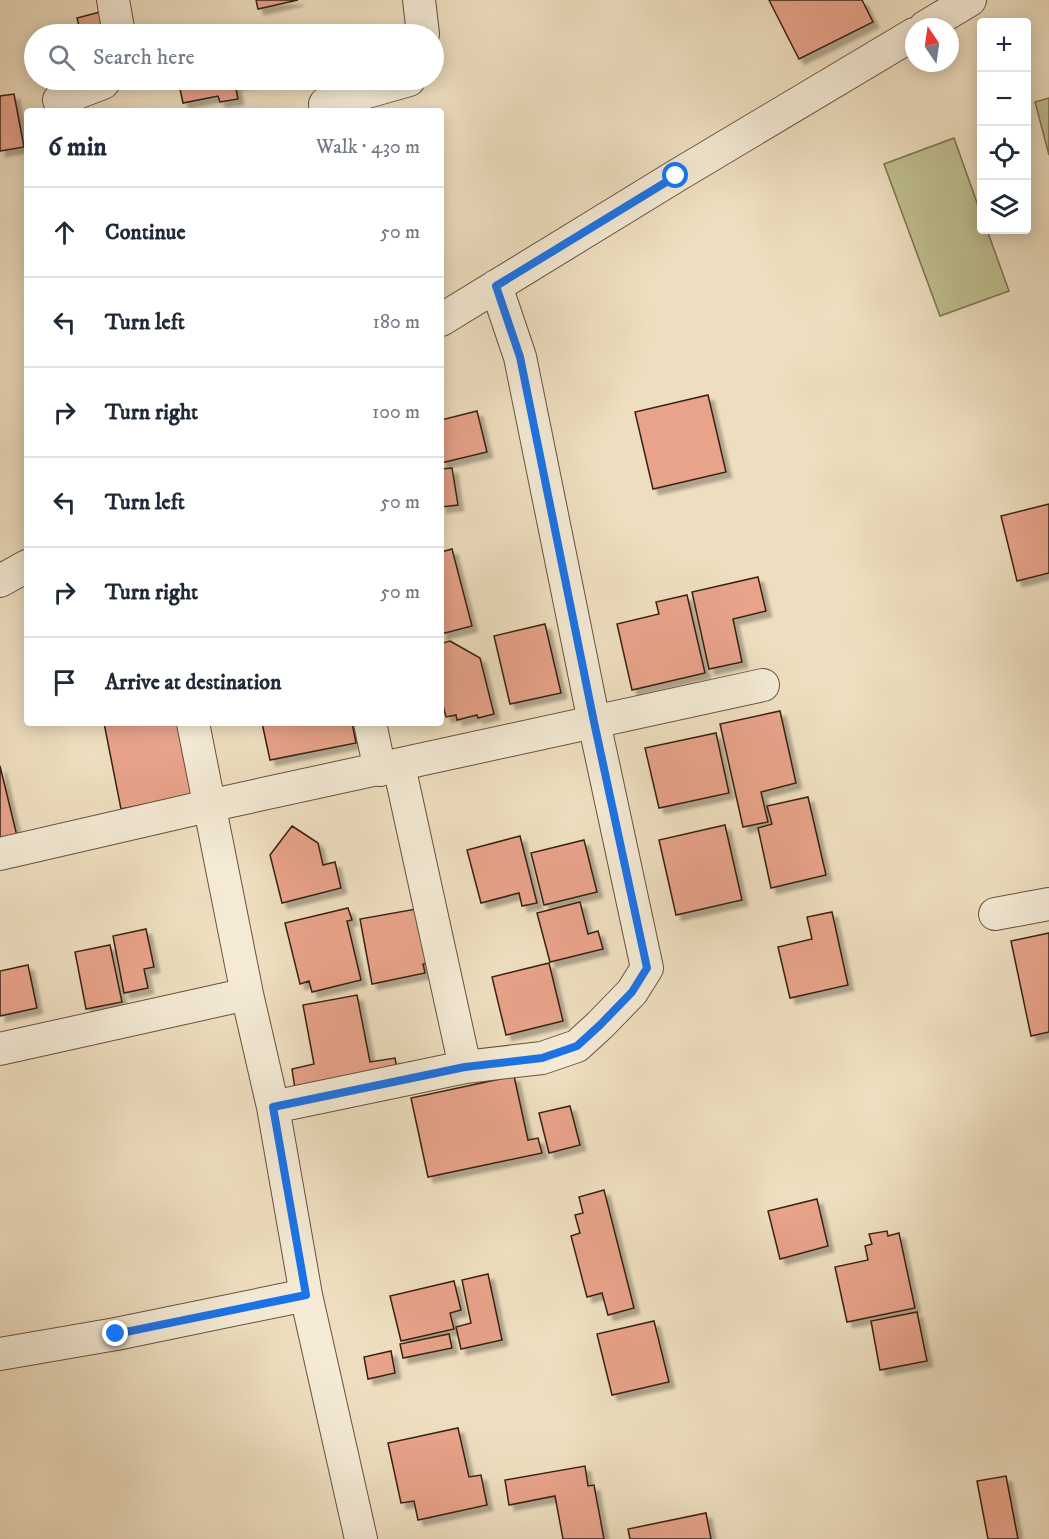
<!DOCTYPE html>
<html lang="en">
<head>
<meta charset="utf-8">
<style>
	body { margin:0; font-family:"IM FELL DW Pica",serif; background:#f6f6f7; color:#1f2937 }
	.controls { position:absolute; right:18px; top:18px; display:grid; overflow:hidden; border-radius:6px; box-shadow:0 3px 15px #0003 }
	.controls button { width:54px; height:54px; display:grid; place-items:center; padding:0; border:0; border-bottom:2px solid #e0e1e3; background:#fff; color:#1f2937; font:30px sans-serif }
	.compass { position:absolute; left:905px; top:18px; width:54px; height:54px; border-radius:50%; background:#fff; box-shadow:0 3px 15px #0003; rotate:347deg }
	.stop { position:absolute; width:18px; height:18px; margin:-14px; border:4px solid #1a73e8; border-radius:50%; background:#fff }
	.stop.end { background:#1a73e8; border-color:#fff; box-shadow:0 2px 6px #0008 }
	.list { margin:0; padding:0; list-style:none }
	h2 { display:flex; justify-content:space-between; align-items:center; height:78px; margin:0; padding:0 24px; font-size:26px }
	h2 small { font-size:20px; font-weight:400; color:#747a83 }
	.list li { display:grid; grid-template-columns:39px 1fr auto; gap:18px; align-items:center; box-sizing:border-box; height:90px; padding:0 24px; border-top:2px solid #e0e1e3 }
	.list b { display:block; font-size:22px; white-space:nowrap }
	.list em { font-size:20px; font-style:normal; color:#747a83 }
	.icon { flex:none; width:33px; height:33px; fill:none; stroke:currentColor; stroke-width:2; stroke-linecap:round; stroke-linejoin:round }
	.map { position:relative; flex:none; width:1049px; height:1539px; overflow:hidden }
	.search { position:absolute; background:#fff; box-shadow:0 3px 15px #0003; left:24px; top:24px; width:420px; height:66px; display:flex; align-items:center; gap:15px; box-sizing:border-box; padding:0 21px; border-radius:33px; color:#747a83; font-size:22px }
	.panel { position:absolute; background:#fff; box-shadow:0 3px 15px #0003; left:24px; top:108px; width:420px; height:618px; border-radius:6px }
	.map>svg:first-child { display:block }
	.green { fill:#bfbf8e; stroke:#7c7150; stroke-width:1.5 }
	.building { fill:#e8a38a; stroke:#392313; stroke-width:1.5; filter:url(#shadow) }
	.lines { fill:none; stroke-linecap:round; stroke-linejoin:round }
	.street-casing { stroke:#66523e; stroke-width:34 }
	.street { stroke:#f4ead5; stroke-width:32 }
	.route { stroke:#1a73e8; stroke-width:8 }
</style>
</head>
<body>
<div class="map">
<svg width="1049" height="1539" viewBox="0 0 1049 1539">
	<defs>
		<filter id="shadow"><feDropShadow dx="5.5" dy="5.5" stdDeviation="1.5" flood-color="#0004"/></filter>
	</defs>
	<rect width="100%" height="100%" fill="#eedebf"/>
	<filter id="stains"><feTurbulence type="fractalNoise" baseFrequency=".00333" numOctaves="4"/><feColorMatrix values="0 0 0 0 .2 0 0 0 0 .09 0 0 0 0 .02 0 0 0 .5 -.17"/></filter>
	<radialGradient id="worn" r=".72"><stop offset=".6" stop-color="#630" stop-opacity="0"/><stop offset="1" stop-color="#630" stop-opacity=".3"/></radialGradient>
	<path class="green" d="M1049,98v57l-14,-53z
		M954,138l27,76 1,16h5l22,61 -69,25 -56,-152z"/>
	<path class="building" d="M256,0h42l-40,9z
		M769,0h93l11,22 -74,37z
		M100,12l5,22h-24l-4,-16z
		M249,29l1,5h-27z
		M178,80h80l-23,4 3,15 -18,3 -2,-6 -35,7z
		M14,94l10,53 -24,4v-55z
		M708,395l18,77 -73,17 -18,-77z
		M477,411l10,41 -46,11v-43z
		M452,468l6,37 -17,2v-38z
		M1049,504v69l-32,8 -16,-65z
		M452,549l20,77 -31,8v-82z
		M758,577l8,34 -33,8 9,43 -33,7 -17,-77z
		M687,595l18,78 -73,17 -15,-66 42,-10 -3,-12z
		M545,624l16,69 -51,11 -16,-68z
		M450,641l30,17 14,56 -16,4 -1,-3 -20,5 -1,-5 -10,2 -5,-19v-50l2,-5z
		M780,711l16,72 -35,9 7,30 -25,5 -23,-103z
		M104,723h74l14,72 -71,14z
		M262,723h90l4,20 -86,17z
		M716,733l13,60 -70,15 -14,-60z
		M0,766l17,70 -17,4z
		M808,797l18,78 -55,13 -13,-60 14,-4 -5,-18z
		M725,825l17,75 -66,15 -17,-75z
		M292,826l26,17 5,22 12,-3 6,26 -59,15 -12,-48z
		M520,836l17,67 -15,3 -3,-13 -38,10 -14,-53z
		M584,840l13,52 -53,13 -13,-52z
		M580,902l8,32 10,-3 5,18 -53,13 -13,-49z
		M348,908l4,12 -5,1 14,59 -49,12 -3,-11 -9,3 -15,-61z
		M416,909l17,53 -10,2 2,9 -53,11 -12,-65z
		M832,912l16,73 -58,13 -12,-51 34,-8 -5,-22z
		M146,929l8,38 -10,2 4,19 -24,5 -11,-57z
		M1049,933v99l-18,4 -20,-95z
		M110,945l12,57 -36,7 -11,-57z
		M549,963l14,58 -57,14 -14,-58z
		M28,965l9,43 -37,8v-45z
		M357,995l13,67 25,-4 3,17 -102,20 -4,-26 22,-5 -11,-59z
		M514,1076l14,64 10,-2 4,15 -114,24 -17,-79z
		M570,1106l10,39 -31,8 -10,-40z
		M604,1190l30,118 -26,7 -6,-22 -15,4 -16,-61 9,-3 -5,-18 8,-2 -4,-16z
		M817,1199l11,47 -48,13 -12,-48z
		M887,1231l1,5 11,-3 16,75 -68,14 -12,-55 33,-7 -3,-14 7,-2 -3,-10z
		M488,1274l14,66 -41,9 -5,-22 15,-4 -9,-43z
		M454,1281l7,29 -11,3 4,16 -53,12 -11,-45z
		M917,1312l10,49 -47,9 -9,-49z
		M654,1321l15,61 -57,13 -15,-61z
		M449,1334l3,14 -49,10 -3,-14z
		M391,1351l4,22 -27,6 -4,-22z
		M458,1428l11,49 12,-2 6,30 -69,15 -4,-19 -13,2 -13,-60z
		M585,1466l3,20 6,-1 10,54h-41l-8,-43 -46,9 -4,-25z
		M1006,1476l12,63h-30l-11,-58z
		M706,1513l5,26h-81l-2,-10z"/>
	<g class="lines">
		<defs>
			<path id="street" d="M113,0l6,34
				M419,0l4,34
				M925,27l45,-27
				M59,100l44,-17 2,-3
				M325,104l84,-24
				M441,320l235,-144 238,-142
				M0,581l27,-15
				M193,723l54,271 26,113 33,188 55,244
				M370,723l10,47
				M399,766l66,301
				M0,854l208,-48 555,-121
				M995,914l54,-10
				M0,1049l247,-55
				M273,1107l192,-40 77,-9 35,-12 23,-21 32,-33 15,-24 -53,-246 -74,-365 -24,-71
				M0,1354l116,-20 190,-39"/>
		</defs>
		<use href="#street" class="street-casing"/>
		<use href="#street" class="street"/>
	</g>
	<g class="lines">
		<path class="route" d="M116,1334l190,-39 -33,-188 192,-40 77,-9 35,-12 23,-21 32,-33 15,-24 -53,-246 -74,-365 -24,-71 180,-110"/>
	</g>
	<rect width="100%" height="100%" filter="url(#stains)"/>
	<rect width="100%" height="100%" fill="url(#worn)"/>
</svg>
<div class="controls">
<button>+</button>
<button>−</button>
<button><svg class="icon" aria-label="locate" viewBox="0 0 24 24"><circle cx="12" cy="12" r="6"/><path d="M12 2v4M12 18v4M2 12h4M18 12h4"/></svg></button>
<button><svg class="icon" aria-label="layers" viewBox="0 0 24 24"><path d="M12 4l9 5-9 5-9-5zM3 14l9 5 9-5"/></svg></button>
</div>
<svg class="compass" viewBox="-18 -18 36 36"><path d="M0-13l5 13h-10z" fill="#e53935"/><path d="M0 13l5-13h-10z" fill="#747a83"/></svg>
<div class="stop" style="left:676px;top:176px"></div>
<div class="stop end" style="left:116px;top:1334px"></div>
<div class="search"><svg class="icon" aria-label="search" viewBox="0 0 24 24"><circle cx="10" cy="10" r="6"/><path d="M15 15l6 6"/></svg>Search here</div>
<section class="panel">
<h2>6 min<small>Walk · 430 m</small></h2>
<ul class="list">
<li><svg class="icon" aria-label="ahead" viewBox="0 0 24 24"><path d="M12 20V5M6 11l6-6 6 6"/></svg><div><b>Continue</b></div><em>50 m</em></li>
<li><svg class="icon" aria-label="left" viewBox="0 0 24 24"><path d="M17 20v-9H6M10 6l-5 5 5 5"/></svg><div><b>Turn left</b></div><em>180 m</em></li>
<li><svg class="icon" aria-label="right" viewBox="0 0 24 24"><path d="M7 20v-9h11M14 6l5 5-5 5"/></svg><div><b>Turn right</b></div><em>100 m</em></li>
<li><svg class="icon" aria-label="left" viewBox="0 0 24 24"><path d="M17 20v-9H6M10 6l-5 5 5 5"/></svg><div><b>Turn left</b></div><em>50 m</em></li>
<li><svg class="icon" aria-label="right" viewBox="0 0 24 24"><path d="M7 20v-9h11M14 6l5 5-5 5"/></svg><div><b>Turn right</b></div><em>50 m</em></li>
<li><svg class="icon" aria-label="arrive" viewBox="0 0 24 24"><path d="M6 21V4h12l-3 4 3 4H6"/></svg><div><b>Arrive at destination</b></div></li>
</ul>
</section>
</div>
</body>
</html>
